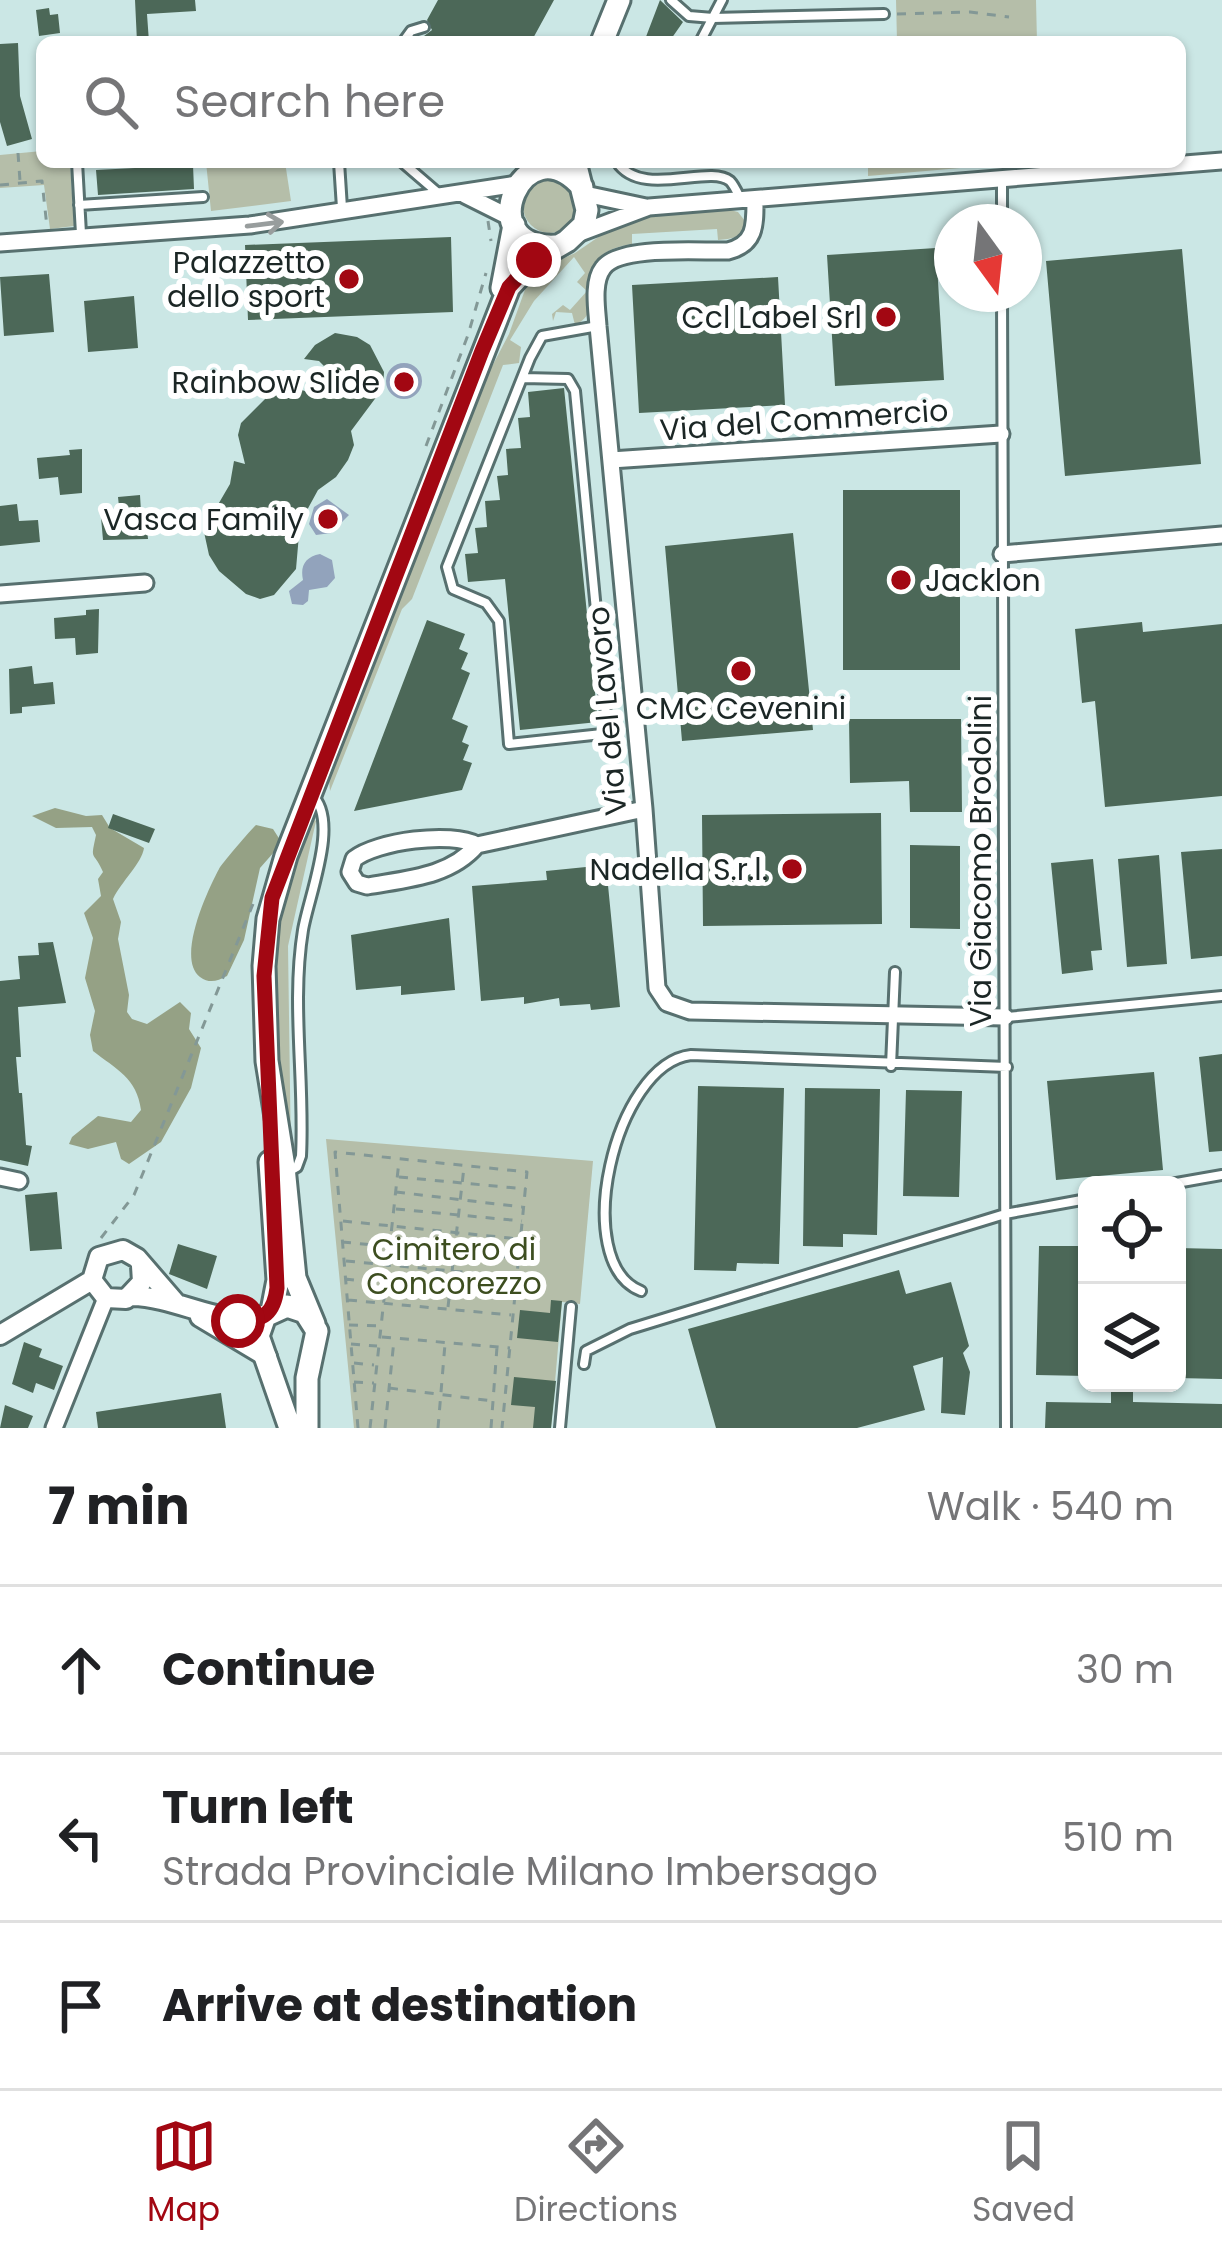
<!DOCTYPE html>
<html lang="en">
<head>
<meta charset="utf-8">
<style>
	body { margin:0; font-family:Poppins,sans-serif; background:#f6f6f6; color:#202124 }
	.controls { position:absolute; right:36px; bottom:36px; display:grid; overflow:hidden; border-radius:18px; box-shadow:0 3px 9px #0004 }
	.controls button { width:108px; height:108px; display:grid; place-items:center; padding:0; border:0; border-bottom:3px solid #e0e0e0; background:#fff; color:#202124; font:60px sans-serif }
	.compass { position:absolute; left:934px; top:204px; width:108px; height:108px; border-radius:50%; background:#fff; box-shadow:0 3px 9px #0004; rotate:165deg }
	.stop { position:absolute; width:36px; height:36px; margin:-27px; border:9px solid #a20712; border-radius:50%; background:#fff }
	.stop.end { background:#a20712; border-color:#fff; box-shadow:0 3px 12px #0008 }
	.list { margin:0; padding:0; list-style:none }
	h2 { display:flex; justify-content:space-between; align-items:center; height:156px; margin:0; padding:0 48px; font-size:51px }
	h2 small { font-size:39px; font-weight:400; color:#757577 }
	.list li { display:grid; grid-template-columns:78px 1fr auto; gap:36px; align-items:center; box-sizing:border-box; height:168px; padding:0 48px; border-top:3px solid #e0e0e0 }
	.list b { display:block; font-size:45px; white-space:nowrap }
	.list p { margin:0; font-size:39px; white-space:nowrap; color:#757577 }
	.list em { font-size:39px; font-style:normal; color:#757577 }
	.icon { flex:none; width:66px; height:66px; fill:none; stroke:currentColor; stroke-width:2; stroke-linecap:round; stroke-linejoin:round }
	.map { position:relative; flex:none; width:1222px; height:1428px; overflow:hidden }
	.search { position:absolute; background:#fff; box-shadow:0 3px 9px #0004; left:36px; right:36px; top:36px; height:132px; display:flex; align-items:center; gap:30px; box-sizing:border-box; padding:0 42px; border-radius:18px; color:#757577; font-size:45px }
	.sheet { height:660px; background:#fff }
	nav { display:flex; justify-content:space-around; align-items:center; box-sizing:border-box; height:168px; border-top:3px solid #e0e0e0; background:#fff; font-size:33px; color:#757577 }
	nav a { display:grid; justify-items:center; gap:6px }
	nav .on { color:#a20712 }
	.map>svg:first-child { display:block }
	.green { fill:#b5bea9 }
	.forest { fill:#95a185 }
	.water { fill:#92a3bc }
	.building { fill:#4c6858 }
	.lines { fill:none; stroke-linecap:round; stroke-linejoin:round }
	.service-casing { stroke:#57706f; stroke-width:14 }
	.minor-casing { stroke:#57706f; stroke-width:21 }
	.tertiary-casing { stroke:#57706f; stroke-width:24 }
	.secondary-casing { stroke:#57706f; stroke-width:27 }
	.path { stroke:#839896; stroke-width:3; stroke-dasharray:9 9; stroke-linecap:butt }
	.service { stroke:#fff; stroke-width:8 }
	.minor { stroke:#fff; stroke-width:15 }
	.tertiary { stroke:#fff; stroke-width:18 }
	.secondary { stroke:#fff; stroke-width:21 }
	.oneway { stroke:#989d9d }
	.route { stroke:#a20712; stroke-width:15 }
	.poi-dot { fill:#a20712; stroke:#fff; stroke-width:4.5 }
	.labels { text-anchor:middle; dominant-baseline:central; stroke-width:12; stroke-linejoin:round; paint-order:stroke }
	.poi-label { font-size:30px; fill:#1b2625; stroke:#fff; text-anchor:end }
	.street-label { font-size:30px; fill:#1b2625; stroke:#fff }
	.park-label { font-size:30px; fill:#3d4e20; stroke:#fff }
</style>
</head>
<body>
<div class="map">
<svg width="1222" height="1428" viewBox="0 0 1222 1428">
	<rect width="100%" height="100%" fill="#cbe7e5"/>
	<path class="green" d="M896,0h140l1,42h-172l32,-1z
		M42,151v11h28l4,64 -24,3 -6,-44 -44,3v-33z
		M206,162h79l6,39 -80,10z
		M868,162h161l-161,14z
		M523 206a27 27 0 1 1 54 0a27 27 0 1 1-54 0Z
		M730,210l8,2 7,9c0,17 -14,18 -27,19l-1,-11 -85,5v10c-71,11 -18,63 -57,81l-3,-12 -16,-1 -3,9 -1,-7 11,-9 7,5 17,-19 -10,-9 8,-9 -11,-16 -40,44 -24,39 11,7 -2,16 -16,2 -91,234 -10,10 -72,182 -1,-11 158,-404 22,-42 17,-47 15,-18 34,-16 38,-26 31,-10z
		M313,818l3,3 -28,125 3,211c-10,-80 -26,-161 -11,-242 6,-33 21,-65 33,-97z
		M326,1139l267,22 -13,143 -18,-2 -11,126h-197z"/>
	<path class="forest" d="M55,808l31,8 16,-1 8,13 34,20c-2,15 -23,34 -31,51l8,23 -3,17 11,56 -2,17 5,7 15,5 33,-22 11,11 -2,16 12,19 -10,40 -30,54 -32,22 -8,-5 -5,-17 -28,7 -19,-5 3,-7 26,-21 33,6 10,-12c-4,-32 -25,-41 -48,-59l-3,-16 5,-24 -10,-33 8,-40 -9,-25 17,-17 -3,-17 5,-7c-10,-23 -13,-9 -7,-37l-4,-8 -36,1 -24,-12z
		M256,825l17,4 9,14 -22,25 -16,72 -17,36c-10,5 -17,8 -27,1 -24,-18 7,-86 19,-108 1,-3 33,-41 37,-44z"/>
	<path class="water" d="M386 381a18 18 0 1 1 36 0a18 18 0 1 1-36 0Z
		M327,499l22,16 -18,18 -15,2 -7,-11 5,-17z
		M320,554l12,6 3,18 -8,9 -18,3 -1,11 -5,4 -11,-1 -3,-13 14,-11c-3,-14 2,-23 17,-26z"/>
	<path class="building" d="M135,0h60l1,11 -49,3 2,28h-12z
		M438,0h116l-23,42h-115l16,-12 -5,-10z
		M660,0l23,22 -14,20h-25z
		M49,8l1,7 8,-1 2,19 -21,3 -3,-26z
		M18,43l2,53 12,43 -25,7 -7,-24v-78z
		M193,165l1,24 -96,6 -2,-25z
		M451,237l2,75 -205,8 -3,-75z
		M936,248l8,132 -109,6 -8,-131z
		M1182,249l19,215 -136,12 -19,-215z
		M49,274l5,58 -50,4 -4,-59z
		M778,277l7,128 -146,8 -7,-128z
		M134,296l4,52 -50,4 -4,-51z
		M335,333l22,4 13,8 14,27 -1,16 -32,43 3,14 -6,15 -12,17 -18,13 -18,33 -4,46 -22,26 -14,4 -14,-5 -27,-23 -10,-16 -5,-23 6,-11 15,-8 -9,-5 14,-24 4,-23 11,3 -7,-29 3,-12 25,-25 19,-9 9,-15 8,16 8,3 14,-4 4,-19 -9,-9 -15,-2 11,-14z
		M564,388l34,334 -78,8 -15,-151 -37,3 -3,-28 13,-1 -3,-25 12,-1 -2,-26 15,-1 -3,-24 11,-1 -2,-26 15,-1 -3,-30 12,-1 -2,-25z
		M82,449v44l-22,2 -2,-18 -19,2 -2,-21 33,-3 -1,-5z
		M843,490h117v180h-117z
		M140,495l2,33h5l1,11 -45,1 -2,-23 19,-1 -2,-19z
		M17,504l2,17 19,-1 2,22 -40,4v-40z
		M793,533l20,197 -131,11 -17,-195z
		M99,609l-1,44 -22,2 -1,-17 -20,1 -1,-21 32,-3v-5z
		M427,620l38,14 -6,15 9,4 -7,16 9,4 -18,46 16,7 -6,16 7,3 -6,15 9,3 -10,27 -108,21z
		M1142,622l1,10 79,-8v172l-117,11 -10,-106 -13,2 -7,-74z
		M32,666l2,18 19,-2 2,22 -33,3v6l-12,1 -1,-45z
		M849,719h112l1,93h-52l-1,-31 -59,2z
		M881,813l1,111 -179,2 -1,-111z
		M113,814l42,15 -6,14 -41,-15z
		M910,845l50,1v83l-50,-1z
		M1222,849v107l-31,3 -10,-107z
		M1159,855l8,109 -40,3 -9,-108z
		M1093,859l9,91 -11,1 2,19 -31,4 -11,-111z
		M606,865l14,142 -29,3 -1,-6 -30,2 -1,-8 -35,6v-7l-43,4 -9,-115 75,-6 -1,-9z
		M449,918l6,72 -54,5v-9l-45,4 -5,-55z
		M53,942l13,61 -48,4 3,50h-5l3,36h3l4,52 6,1 -4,20 -28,-6v-179l20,-2 -2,-23 21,-1 -1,-12z
		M1222,1054v97l-13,1 -10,-95z
		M1154,1072l9,98 -107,10 -9,-99z
		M698,1086l86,2 -5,176 -42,-1 -1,8 -42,-1z
		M805,1088l75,1 -3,146 -34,-1v13l-40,-1z
		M906,1090l56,1 -3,106 -56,-1z
		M57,1192l5,57 -32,2 -5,-56z
		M178,1244l39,12 -10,33 -38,-15z
		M1039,1246h48v130l-51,-1z
		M1177,1248l45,1v130l-45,-1z
		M899,1270l7,24 45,-12 18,64 -6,7 7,19 -5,43 -24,-2 2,-56 -30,9 12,44 -68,18h-141l-28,-99z
		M551,1300l11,1 -4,41 -41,-4 3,-28 30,3z
		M24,1342l18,7 -3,8 24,9 -9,24 -18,-7 -3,10 -21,-9z
		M514,1377l42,4 -5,47h-18l2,-21 -24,-2z
		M1111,1383h22v19l89,2v24h-177l1,-26 65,1z
		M221,1393l5,35h-128l-2,-16z
		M5,1405l28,11 -5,12h-28z"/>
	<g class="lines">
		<defs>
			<path id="service" d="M671,0l18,16 24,2 171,-4
				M403,42l8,-11 13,-4
				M700,42l22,-42
				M77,162l4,72
				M339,162l3,46
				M402,162l36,31
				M617,162c24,37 92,2 113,19 4,4 8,13 10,17
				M79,205l124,-8
				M1002,222v-41
				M1002,294l4,1134
				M523,378l45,1 7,12 32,334 -5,9 -93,10 -10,-123 -13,-18 -33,-14 -6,-22 83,-209 12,-22 56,-10
				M1007,1017l215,-21
				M891,1066l4,-94
				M286,1173l11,-6 4,-11c4,-75 -10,-152 2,-226 6,-35 37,-109 9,-135
				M1165,1185l57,-10
				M641,1291c-72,-28 -27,-227 50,-236l316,12
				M584,1364l2,-13 44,-22 375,-115 82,-15
				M560,1428l11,-121"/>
			<path id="minor" d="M585,194l61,13
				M465,195l46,23
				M755,199c0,26 1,45 -27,52 -28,1 -109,-6 -125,17 -11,14 -6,42 -5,58l46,483 13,179 10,15 23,8 315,6
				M580,233l69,-26 573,-46
				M0,243l250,-18 267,-41
				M611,460l390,-26
				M1002,554l220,-19
				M0,594l145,-11
				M477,845c-26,-14 -100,-4 -123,14l-4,13 7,11 10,3c39,-7 83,-9 110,-41l167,-36
				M0,1177l19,4
				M54,1428l52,-130"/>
			<path id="tertiary" d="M141,1266l1,16 -16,17 -20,-1 -14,-18 7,-23 24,-7 14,8 38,44
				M132,1296c46,1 86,30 132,22
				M200,1317l67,40
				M0,1335l92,-55"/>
			<path id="secondary" d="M602,42l17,-42
				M556,246c-87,5 -33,-126 26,-59
				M502,288l12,-63
				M270,1162l8,118 -6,31
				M314,1324l-19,-46 -11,-111 -17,-106 -3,-95 4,-47 18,-63 223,-569 25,-27 33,-19 17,-16 3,-15 -12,-48
				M290,1428l-32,-92 7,-20 22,-10 18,6 12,19 -10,47v50"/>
		</defs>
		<use href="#service" class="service-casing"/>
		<use href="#minor" class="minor-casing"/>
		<use href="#tertiary" class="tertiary-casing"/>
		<use href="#secondary" class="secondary-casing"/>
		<path class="path" d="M897,14l73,-2 39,5
			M18,153l2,28
			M0,185l42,-4 5,46
			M488,221l3,20
			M426,446l42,-111 18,-62
			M399,1177l127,12
			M396,1192l126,15
			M396,1209l126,12
			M343,1221l176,18
			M101,1238l33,-43 119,-291
			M342,1242l175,16
			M346,1261l169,16
			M345,1279l168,18
			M348,1300l163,15
			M448,1307l16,-140
			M349,1325l31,1
			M382,1337l128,11
			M351,1344l26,2
			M354,1363l20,2
			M354,1382l20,1
			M389,1388l104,13
			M358,1428l-23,-276 192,20 -25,256
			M370,1428l29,-267
			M385,1428l9,-88
			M438,1428l7,-84
			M491,1428l6,-81"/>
		<use href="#service" class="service"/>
		<use href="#minor" class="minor"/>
		<use href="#tertiary" class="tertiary"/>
		<use href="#secondary" class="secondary"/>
	</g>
	<defs><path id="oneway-shaft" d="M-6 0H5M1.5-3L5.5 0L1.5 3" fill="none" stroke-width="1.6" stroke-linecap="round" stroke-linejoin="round" transform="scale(3)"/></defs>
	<use class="oneway" href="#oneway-shaft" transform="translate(265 224) rotate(-7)"/>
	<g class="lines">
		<path class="route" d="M238,1321c26,0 36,-8 39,-33l-13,-312 8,-78 210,-547 27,-64 25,-27"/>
	</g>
	<g class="poi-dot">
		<circle cx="349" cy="279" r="12"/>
		<circle cx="886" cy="317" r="12"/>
		<circle cx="404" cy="382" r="12"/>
		<circle cx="328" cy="519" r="12"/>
		<circle cx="901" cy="580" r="12"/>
		<circle cx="741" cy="671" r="12"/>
		<circle cx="792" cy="869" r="12"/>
	</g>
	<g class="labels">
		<g class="poi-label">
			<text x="325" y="262">Palazzetto<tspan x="325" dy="34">dello sport</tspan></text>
			<text x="862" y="317">Ccl Label Srl</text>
			<text x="380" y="382">Rainbow Slide</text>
			<text x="304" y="519">Vasca Family</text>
			<text x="925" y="580" text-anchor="start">Jacklon</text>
			<text x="741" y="708" text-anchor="middle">CMC Cevenini</text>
			<text x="768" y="869">Nadella S.r.l.</text>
		</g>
		<g class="street-label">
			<text transform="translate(804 420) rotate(-4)">Via del Commercio</text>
			<text transform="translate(607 711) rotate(-95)">Via del Lavoro</text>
			<text transform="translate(980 861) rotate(-90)">Via Giacomo Brodolini</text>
		</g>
		<g class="park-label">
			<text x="454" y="1249">Cimitero di<tspan x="454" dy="34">Concorezzo</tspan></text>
		</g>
	</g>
</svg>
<div class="controls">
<button><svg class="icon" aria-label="locate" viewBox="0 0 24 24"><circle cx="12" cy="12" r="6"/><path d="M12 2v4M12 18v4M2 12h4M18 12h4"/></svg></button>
<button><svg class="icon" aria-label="layers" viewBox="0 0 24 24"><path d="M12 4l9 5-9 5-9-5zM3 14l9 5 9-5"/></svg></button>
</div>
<svg class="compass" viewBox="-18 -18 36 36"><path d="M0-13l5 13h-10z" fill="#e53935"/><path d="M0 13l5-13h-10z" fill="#757577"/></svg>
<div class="stop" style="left:238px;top:1321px"></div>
<div class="stop end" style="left:534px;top:260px"></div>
<div class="search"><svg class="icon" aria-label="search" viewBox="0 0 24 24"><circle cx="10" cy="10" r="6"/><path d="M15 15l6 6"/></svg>Search here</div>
</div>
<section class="sheet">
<h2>7 min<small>Walk · 540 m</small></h2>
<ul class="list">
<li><svg class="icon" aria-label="ahead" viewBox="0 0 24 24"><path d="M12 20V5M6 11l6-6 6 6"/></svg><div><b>Continue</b></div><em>30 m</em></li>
<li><svg class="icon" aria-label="left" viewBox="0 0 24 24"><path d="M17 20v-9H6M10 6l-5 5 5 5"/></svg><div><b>Turn left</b><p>Strada Provinciale Milano Imbersago</p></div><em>510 m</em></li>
<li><svg class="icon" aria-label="arrive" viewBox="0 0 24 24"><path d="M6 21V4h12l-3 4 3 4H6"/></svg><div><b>Arrive at destination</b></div></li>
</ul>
</section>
<nav>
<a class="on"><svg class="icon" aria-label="map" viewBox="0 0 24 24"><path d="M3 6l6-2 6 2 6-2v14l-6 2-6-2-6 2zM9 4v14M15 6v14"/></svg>Map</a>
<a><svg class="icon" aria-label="directions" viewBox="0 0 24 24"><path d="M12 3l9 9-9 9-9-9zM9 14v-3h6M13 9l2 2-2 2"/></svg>Directions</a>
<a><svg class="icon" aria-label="saved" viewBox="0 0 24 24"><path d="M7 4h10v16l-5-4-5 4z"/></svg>Saved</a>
</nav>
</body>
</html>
